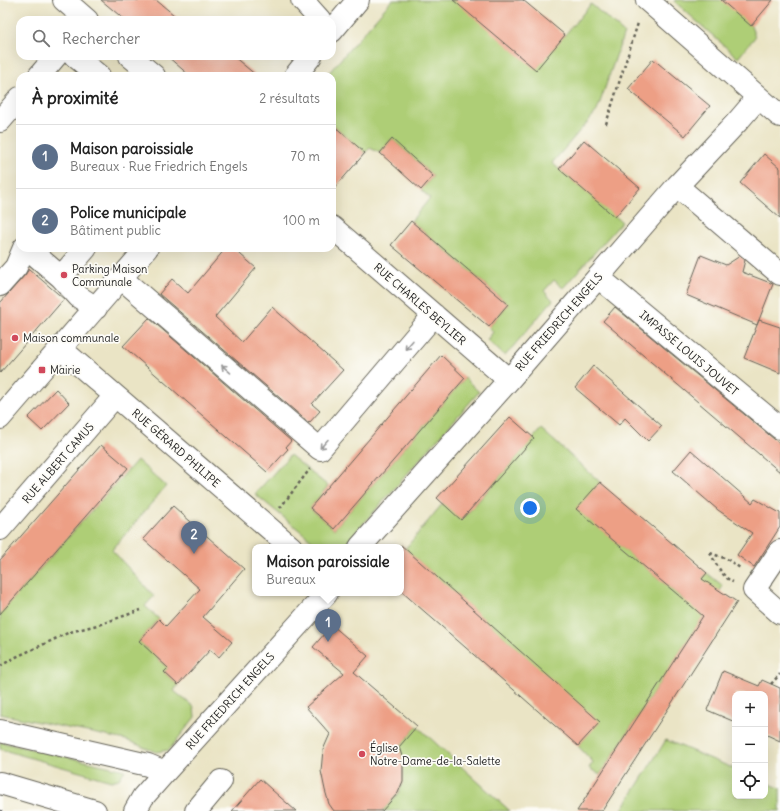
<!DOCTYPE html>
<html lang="fr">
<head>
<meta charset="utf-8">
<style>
	body { margin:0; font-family:Delius,sans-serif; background:#f2f2f2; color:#222 }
	.controls { position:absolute; right:12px; bottom:12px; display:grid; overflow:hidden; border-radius:8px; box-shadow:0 4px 16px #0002 }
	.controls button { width:36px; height:36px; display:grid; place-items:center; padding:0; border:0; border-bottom:1px solid #e0e0e0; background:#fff; color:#222; font:20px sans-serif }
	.you { position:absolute; left:530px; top:508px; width:14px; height:14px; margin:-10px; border:3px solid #fff; border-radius:50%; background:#1a73e8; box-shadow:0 0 0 6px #1a73e833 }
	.badge { display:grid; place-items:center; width:26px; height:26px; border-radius:50%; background:#1a73e8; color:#fff; font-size:13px; font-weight:700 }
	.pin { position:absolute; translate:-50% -33px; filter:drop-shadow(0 1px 2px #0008) }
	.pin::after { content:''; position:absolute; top:21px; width:14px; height:12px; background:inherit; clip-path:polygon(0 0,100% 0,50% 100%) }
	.popup { position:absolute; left:252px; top:544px; width:152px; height:52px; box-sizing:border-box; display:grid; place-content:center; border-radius:8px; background:#fff; filter:drop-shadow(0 1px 3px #0005); font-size:13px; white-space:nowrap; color:#767676 }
	.popup b { font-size:15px; color:#222 }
	.popup::after { content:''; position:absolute; left:50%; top:100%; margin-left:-8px; border:8px solid transparent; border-top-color:#fff }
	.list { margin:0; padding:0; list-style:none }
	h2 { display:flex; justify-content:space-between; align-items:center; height:52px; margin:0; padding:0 16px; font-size:17px }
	h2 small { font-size:13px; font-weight:400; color:#767676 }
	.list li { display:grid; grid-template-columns:26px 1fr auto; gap:12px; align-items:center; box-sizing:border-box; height:64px; padding:0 16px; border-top:1px solid #e0e0e0 }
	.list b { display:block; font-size:15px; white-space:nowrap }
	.list p { margin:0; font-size:13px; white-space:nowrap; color:#767676 }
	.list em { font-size:13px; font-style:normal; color:#767676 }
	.icon { flex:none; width:22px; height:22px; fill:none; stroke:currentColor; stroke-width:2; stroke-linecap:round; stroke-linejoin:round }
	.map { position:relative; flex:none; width:780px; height:811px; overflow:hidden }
	.search { position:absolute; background:#fff; box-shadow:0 4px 16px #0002; left:16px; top:16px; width:320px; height:44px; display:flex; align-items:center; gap:10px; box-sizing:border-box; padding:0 14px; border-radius:12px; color:#767676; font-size:15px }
	.panel { position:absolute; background:#fff; box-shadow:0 4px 16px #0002; left:16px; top:72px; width:320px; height:180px; border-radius:12px }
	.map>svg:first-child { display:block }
	.green { fill:#aece76; stroke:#657549 }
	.building { fill:#ed9f85 }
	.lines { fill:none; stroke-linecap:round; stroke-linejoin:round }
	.minor-casing { stroke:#646257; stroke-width:24 }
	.path { stroke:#646257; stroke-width:2.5; stroke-dasharray:3 3; stroke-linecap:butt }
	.minor { stroke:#fff; stroke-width:22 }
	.tram { stroke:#1c1c1c; stroke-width:1 }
	.oneway { stroke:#999 }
	.poi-dot { fill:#d1495b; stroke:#fdfcf7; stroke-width:1.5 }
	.labels { text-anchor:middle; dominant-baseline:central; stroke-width:3.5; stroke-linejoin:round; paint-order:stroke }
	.poi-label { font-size:11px; fill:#1c1c1c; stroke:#fdfcf7; text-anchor:start }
	.street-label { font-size:11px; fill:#1c1c1c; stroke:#fdfcf7 }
</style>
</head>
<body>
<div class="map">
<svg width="780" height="811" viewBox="0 0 780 811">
	<rect width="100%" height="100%" fill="#fdfcf7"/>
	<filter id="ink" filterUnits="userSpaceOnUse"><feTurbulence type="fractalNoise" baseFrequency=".025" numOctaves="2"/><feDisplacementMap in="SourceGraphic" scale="8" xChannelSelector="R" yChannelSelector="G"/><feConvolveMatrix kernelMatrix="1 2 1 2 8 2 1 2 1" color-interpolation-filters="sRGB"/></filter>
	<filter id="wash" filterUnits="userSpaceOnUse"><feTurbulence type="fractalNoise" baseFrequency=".012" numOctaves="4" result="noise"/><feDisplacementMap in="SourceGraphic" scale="16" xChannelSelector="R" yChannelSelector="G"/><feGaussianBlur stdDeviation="0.9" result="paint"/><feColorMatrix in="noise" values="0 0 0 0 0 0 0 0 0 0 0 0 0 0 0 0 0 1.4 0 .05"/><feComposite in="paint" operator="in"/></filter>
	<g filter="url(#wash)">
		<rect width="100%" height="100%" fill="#eae4c5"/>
		<path class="green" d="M392,0h72l72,69 55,-65 33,29 -27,78 -45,52 70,59 -59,66 -9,-8 -10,11 9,9 -48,56 -18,-16 6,-8 -4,-5 19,-23 -97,-83 19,-23 -9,-8 12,-14 -41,-37 -12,14 -10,-5 -5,5 -33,-29v-48h-6z
			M675,0h50l26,26 4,11 -17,21 -64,-57z
			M465,378l14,14 -136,155h-23l-65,-53 35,-39 38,31 -18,22 24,21z
			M541,429l59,53 -23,27 107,91 23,-27 16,13 -123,189 -11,-7 4,-6 -15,-16 21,-24 -194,-173 38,-46 19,17z
			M137,460l29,26 -54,64 42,46 -9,10 14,13 -20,22 29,27 -4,4 14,13 -4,6 20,16 1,10 -26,33 -13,2 -30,-12 -126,-26v-100z
			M417,726l93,85h-128c5,-6 13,-12 17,-19 7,-14 5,-31 0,-45z
			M666,740l69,29v27h30v-14l15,6v23h-159z
			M0,742l125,28 -6,9 -8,2 -111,-32z"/>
		<g id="blocks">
			<path class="building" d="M101,0h55l24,20h-55z
				M453,0h70l42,35 -29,35z
				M721,0h52l-22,26z
				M167,56h66l24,20h-67z
				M653,59l57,47 -25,30 -57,-47z
				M332,124l33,29 -33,38z
				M392,139l41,37 -12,14 -41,-37z
				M584,140l56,48 -25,29 -56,-48z
				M764,154l16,14v50l-40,-35z
				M411,221l97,83 -19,23 -98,-82z
				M226,248h7l23,20 -41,49 27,25 30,-35 71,63 -31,34 8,7 -11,12 -150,-129 13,-15 16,14z
				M701,255l25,10 14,-9 5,4 -3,12 31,12 -16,41 -71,-30z
				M29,269l35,30 -64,74v-70l25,-28z
				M615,307l165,137v28l-177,-151z
				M149,318l142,123 -5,6 2,2 -21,23 -144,-126z
				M759,320l21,7v46l-36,-15z
				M441,355l24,23 -131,151 -24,-21z
				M593,366l69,60 -14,15 -23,-23 -6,7 -44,-37z
				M56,389l13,14 -27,28 -14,-13z
				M510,417l24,21 -73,82 -24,-22z
				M101,445l27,23 -128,146v-54z
				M691,450l61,53 3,-4 25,14v14l-26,40 -17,-12 15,-22 -34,-23 -45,-39z
				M600,482l107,91 -5,6 35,23 -135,209h-25l126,-195 -127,-107z
				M173,506l71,63 -41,48 29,25 -13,15 -9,-7 -32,35 -14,-13 4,-4 -29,-27 20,-22 7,7 34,-37 -57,-50z
				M401,545l199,177 -22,24 -177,-155z
				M332,625l36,31 -14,16 63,54 -18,21 4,12v22l-5,12 -16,18h-48l-5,-7 -4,-14 -4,-19 2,-21 7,-16 -24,-27 38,-34 -31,-26z
				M723,671l36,15 3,-6 18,8v53l-15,-7v-40h-30v28l-28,-12z
				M260,779l12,11 24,21h-64z"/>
		</g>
	</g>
	<g filter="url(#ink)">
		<use href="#blocks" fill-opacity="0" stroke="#646257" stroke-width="1"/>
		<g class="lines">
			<defs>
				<path id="minor" d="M64,0l23,20
					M302,0l18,20
					M647,0l133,116
					M332,31l26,-31
					M75,56l24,20
					M130,56l24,20
					M39,76l17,-20
					M295,76l16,-20
					M0,121l20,-23
					M677,186l103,88
					M332,227l177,153
					M27,248l34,29 25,-29
					M61,277l18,20 17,11
					M598,277l182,151
					M121,278l199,171 114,-134
					M0,285l16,-18 8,-19
					M61,349l230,198
					M0,418l147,-170
					M0,529l115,-133
					M360,547l149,-167 168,-194 61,-65 12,-14 6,-12
					M780,551l-26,39 26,23
					M0,731l148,34 17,7
					M0,783l95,28
					M135,811l8,-14 22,-25 162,-179
					M196,811l25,-30"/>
			</defs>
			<use href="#minor" class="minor-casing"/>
			<path class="path" d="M606,124l32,-101
				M280,508l30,-39
				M710,553l17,6 13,9
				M710,553c6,10 12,24 23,29
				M0,666l16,-9 54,-25 31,-8 40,-14
				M771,684l9,-10"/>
			<use href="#minor" class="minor"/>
			<path class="tram" d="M0,810l2,1"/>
		</g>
		<defs><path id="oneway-shaft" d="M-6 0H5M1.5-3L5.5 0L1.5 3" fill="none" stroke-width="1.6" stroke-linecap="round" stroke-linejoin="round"/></defs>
		<g class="oneway">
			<use href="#oneway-shaft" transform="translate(409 345) rotate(131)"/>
			<use href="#oneway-shaft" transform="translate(226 369) rotate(-139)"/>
			<use href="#oneway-shaft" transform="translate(324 444) rotate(132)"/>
		</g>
	</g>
	<g class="poi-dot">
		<circle cx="64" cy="275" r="4"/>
		<circle cx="15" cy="338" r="4"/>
		<rect x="38" y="366" width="8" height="8" rx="2"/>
		<circle cx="362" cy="754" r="4"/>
	</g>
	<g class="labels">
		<g class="poi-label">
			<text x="72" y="269">Parking Maison<tspan x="72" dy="13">Communale</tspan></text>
			<text x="23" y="338">Maison communale</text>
			<text x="50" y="370">Mairie</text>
			<text x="370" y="748">Église<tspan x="370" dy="13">Notre-Dame-de-la-Salette</tspan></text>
		</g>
		<g class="street-label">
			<text transform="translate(420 304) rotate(41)">RUE CHARLES BEYLIER</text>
			<text transform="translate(559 322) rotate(-49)">RUE FRIEDRICH ENGELS</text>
			<text transform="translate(689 353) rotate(40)">IMPASSE LOUIS JOUVET</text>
			<text transform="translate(176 448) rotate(41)">RUE GÉRARD PHILIPE</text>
			<text transform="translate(58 463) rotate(-49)">RUE ALBERT CAMUS</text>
			<text transform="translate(230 701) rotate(-48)">RUE FRIEDRICH ENGELS</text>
		</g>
	</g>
</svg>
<div class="controls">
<button>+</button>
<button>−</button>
<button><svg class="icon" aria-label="locate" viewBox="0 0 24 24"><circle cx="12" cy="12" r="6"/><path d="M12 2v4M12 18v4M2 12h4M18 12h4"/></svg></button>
</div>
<div class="you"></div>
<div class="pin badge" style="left:328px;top:642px;background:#5c6f8a">1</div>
<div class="popup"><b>Maison paroissiale</b>Bureaux</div>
<div class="pin badge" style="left:194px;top:554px;background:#5c6f8a">2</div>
<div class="search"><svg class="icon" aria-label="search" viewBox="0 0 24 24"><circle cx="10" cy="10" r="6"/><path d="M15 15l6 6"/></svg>Rechercher</div>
<section class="panel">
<h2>À proximité<small>2 résultats</small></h2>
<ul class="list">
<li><span class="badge" style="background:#5c6f8a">1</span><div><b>Maison paroissiale</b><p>Bureaux · Rue Friedrich Engels</p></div><em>70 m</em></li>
<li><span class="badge" style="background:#5c6f8a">2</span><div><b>Police municipale</b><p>Bâtiment public</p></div><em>100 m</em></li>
</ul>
</section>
</div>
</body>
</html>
